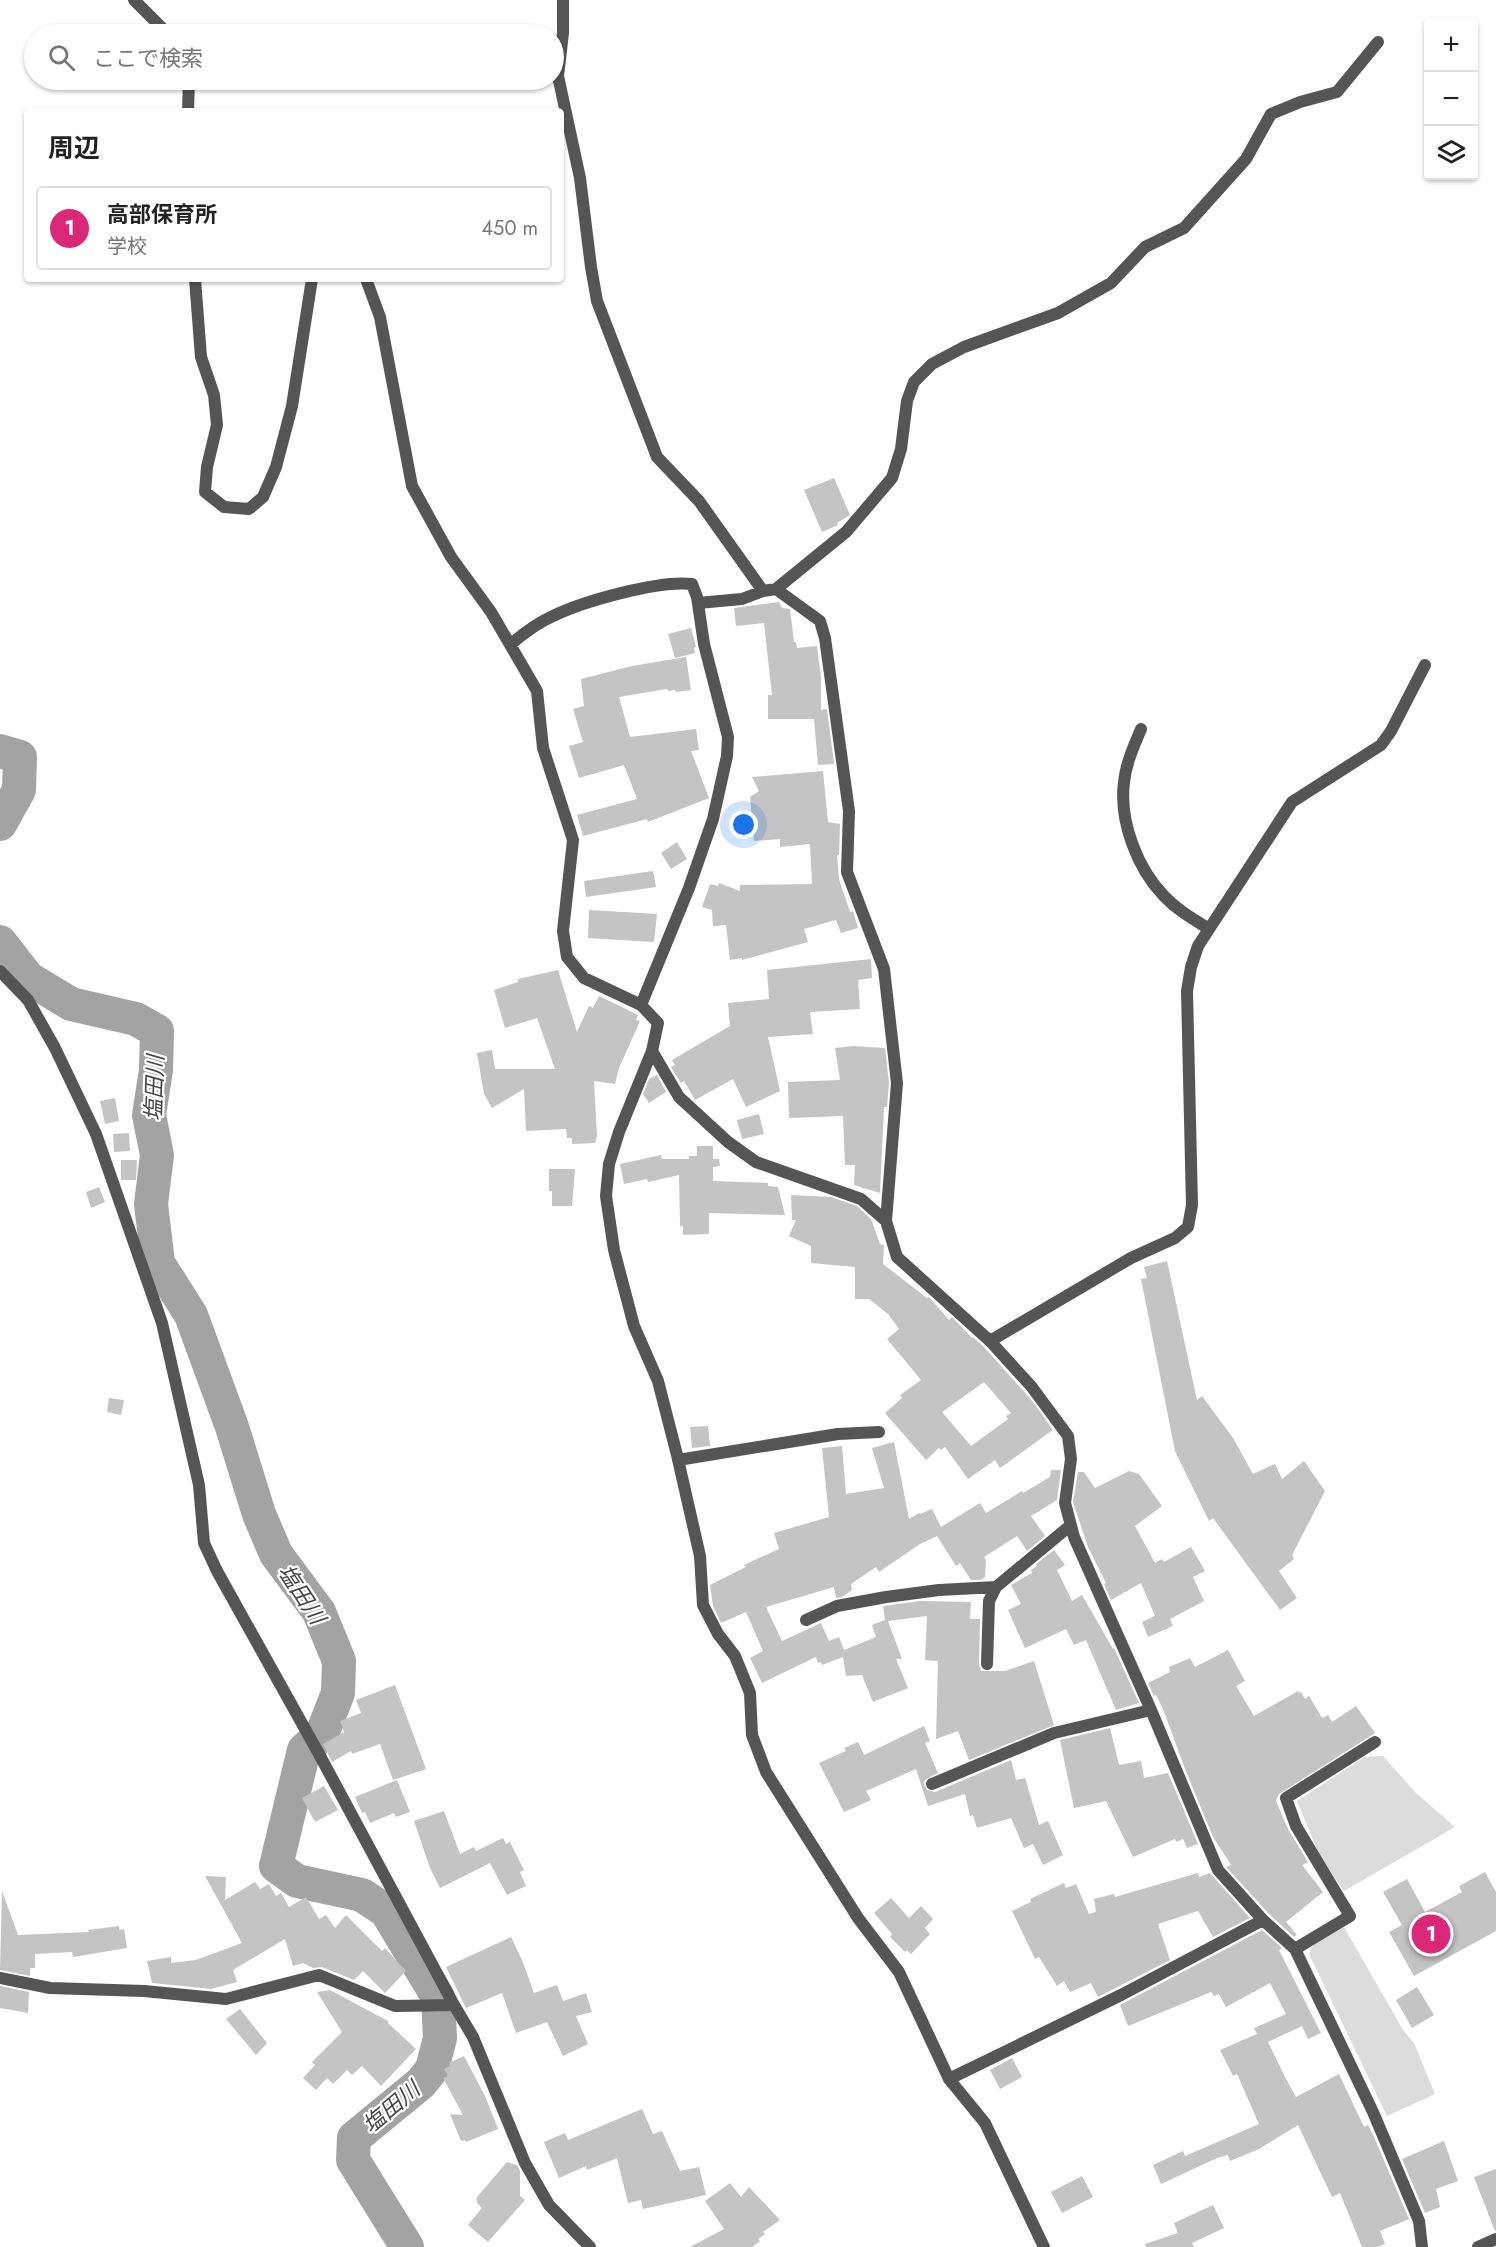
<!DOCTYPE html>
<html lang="ja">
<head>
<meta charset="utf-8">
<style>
	body { margin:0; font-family:Jost,"Noto Sans JP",sans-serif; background:#f6f6f6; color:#222 }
	.controls { position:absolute; right:18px; top:18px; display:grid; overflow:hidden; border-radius:6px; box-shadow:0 2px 4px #0004 }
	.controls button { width:54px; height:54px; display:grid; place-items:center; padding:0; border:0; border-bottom:2px solid #e0e0e0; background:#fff; color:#222; font:30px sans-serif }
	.you { position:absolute; left:744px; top:825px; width:21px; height:21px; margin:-15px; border:4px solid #fff; border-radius:50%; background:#1a73e8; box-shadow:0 0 0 9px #1a73e833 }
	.badge { display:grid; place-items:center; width:39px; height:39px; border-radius:50%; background:#db2777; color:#fff; font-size:20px; font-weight:700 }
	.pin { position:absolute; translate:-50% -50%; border:3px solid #fff; box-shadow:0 2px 6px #0006 }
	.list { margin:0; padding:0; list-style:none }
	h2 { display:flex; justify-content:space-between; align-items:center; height:78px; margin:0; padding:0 24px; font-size:26px }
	h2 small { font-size:20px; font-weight:400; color:#767676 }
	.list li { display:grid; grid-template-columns:39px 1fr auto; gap:18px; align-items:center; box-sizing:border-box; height:84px; margin:0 12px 12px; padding:0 12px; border:2px solid #e0e0e0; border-radius:6px }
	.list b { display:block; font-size:22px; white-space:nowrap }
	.list p { margin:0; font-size:20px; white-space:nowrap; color:#767676 }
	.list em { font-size:20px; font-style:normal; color:#767676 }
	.icon { flex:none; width:33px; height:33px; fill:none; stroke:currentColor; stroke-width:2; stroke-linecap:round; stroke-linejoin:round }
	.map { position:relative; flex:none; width:1496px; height:2247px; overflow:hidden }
	.search { position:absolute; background:#fff; box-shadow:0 2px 4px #0004; left:24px; top:24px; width:540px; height:66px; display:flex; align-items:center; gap:15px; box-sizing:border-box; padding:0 21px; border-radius:33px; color:#767676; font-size:22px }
	.panel { position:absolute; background:#fff; box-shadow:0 2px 4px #0004; left:24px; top:108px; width:540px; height:174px; border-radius:6px }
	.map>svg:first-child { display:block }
	.green { fill:#dcdcdc }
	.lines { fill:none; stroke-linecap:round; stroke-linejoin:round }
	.river { stroke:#a3a3a3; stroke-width:34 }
	.building { fill:#c4c4c4; fill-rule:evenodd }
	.minor { stroke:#555; stroke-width:12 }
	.labels { text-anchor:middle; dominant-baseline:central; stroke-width:4.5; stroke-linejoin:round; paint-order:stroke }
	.water-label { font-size:22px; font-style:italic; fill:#444; stroke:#fff }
</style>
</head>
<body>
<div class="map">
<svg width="1496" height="2247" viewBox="0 0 1496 2247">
	<rect width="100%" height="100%" fill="#fff"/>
	<path class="green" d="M1383,1756l33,37 39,34 -111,64 -25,-37 -22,-53 68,-44z
		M1344,1927l59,103 11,13 21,51 -48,22 -78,-162 4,-9z"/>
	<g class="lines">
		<path class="river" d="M0,751l20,6 -1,33 -19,34
			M0,942l28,36 43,26 65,15 21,12 -1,39 -7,45 8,40 -6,49 7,59 33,52 41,112 27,87 17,40 43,58 20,49 -1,32 -16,41 -18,16 -28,116 21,15 65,14 24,16 52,86 2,41 -8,31 -11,14 -67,55 -1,22 54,87"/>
	</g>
	<path class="building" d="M834,478l16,37 -13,8 1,2 -16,7 -18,-42z
		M779,602l3,6 8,1 4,33h2l1,6 20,-2 4,31v33l6,-1 7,55 -16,1 -4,-46h-46v-24h4l-8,-72 -28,3 -2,-18z
		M691,628l5,19 -2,1 1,5 -20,5 -7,-24z
		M686,657l5,33 -15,2 -1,-2 -7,1 -1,-2 -48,8 11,40 66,-8 3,21 -8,1 18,47 -61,24 -1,-3 -64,17 -6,-21 60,-16 -13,-34 -45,13 -10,-32 14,-4 -10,-33 11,-3 -3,-27 51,-13z
		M823,771l5,51 12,2 -1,31h-2l2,24 11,33 3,-1 5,17 -17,5 -5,-13 -32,9 4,13 -66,18v-2l-12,2 -4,-35 -13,1 -1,-16 -10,-3 8,-23 8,2 1,-3 21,8v-6l72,-1 -2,-40 -30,3v-8l-26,2 -4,-44 9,-6 -7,-14z
		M677,842l10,17 -16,10 -10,-16z
		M653,871l3,16 -70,10 -2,-16z
		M589,910l68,4 -3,28 -66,-4z
		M871,959l1,19 -14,2 2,29 -50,3 3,22 -45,3 12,54 -34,16 -13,-28 -38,21 -11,-19 -3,2 -10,-16 4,-2 -3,-5 58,-34 -2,-23 41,-4 -2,-29z
		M558,970l19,62 12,-26 4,2 6,-12 39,19 -2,5 4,1 -21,47 -4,16 -21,-3 3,55 -2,7 -23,1v-6h-5l-1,-9 -40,2 -2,-42 -32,19 -8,-14 -7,-41 15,-3 3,19h60l-18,-51 -32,10 -11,-38 24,-8v-3z
		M853,1046l32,2 4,35 -2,24h-3l-4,86 -26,-8 1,-20h-10l-2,-49 -54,2 -1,-36 52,-2 -5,-32z
		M657,1075l9,17 -17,11 -6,-9 6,-15z
		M115,1098l4,23 -14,3 -5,-23z
		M759,1114l5,20 -22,5 -5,-19z
		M129,1133l1,18 -16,1 -1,-18z
		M697,1146h16v13h6l1,7 -7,1v14l55,2v3l10,1 7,28 -76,-2v21l-26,1v-9h-3l-1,-51 -31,7 -1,-3 -23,5 -4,-20 41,-9 1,4h27v-3h8z
		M121,1160h16l-1,20h-15z
		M549,1169h26l-3,37h-20v-15h-3z
		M99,1187l6,15 -14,6 -5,-16z
		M791,1195l40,2 26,9 14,13 9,25 4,1 -1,19 44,34 2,-1 20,23 3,-3 20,21 1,-1 11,10 50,56 19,27 -53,38 -5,-8 -27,19 -23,-32 -4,3 -2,-2 -13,12 -41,-47 17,-15 -2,-3 21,-15 -34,-41 12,-10 -11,-15 -19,-15h-14v-32l-44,-4v-17l-22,-10 7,-16h-4zM984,1382l27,31 -5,3 2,3 -37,27 -29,-34z
		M1167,1261l30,139 5,-4 31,42 20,36 22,-10 7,15 22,-18 21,30 -33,64 2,4 -15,12 18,27 -17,12 -67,-92 -4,3 -34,-70 -34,-172 6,-1 -3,-11z
		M109,1398l15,2 -3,15 -14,-3z
		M708,1426l2,20 -18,2 -2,-21z
		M894,1442l15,77 10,-6 1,1 12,-5 9,18 39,-24 6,10 36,-22 1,2 27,-16 1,-7h10l-4,30 -26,16 14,20 -18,15 -10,-15 -33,21 2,3 -1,17 -4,3h-10l-11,-17 -4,3 -19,-30 -17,8 -41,28 -3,-5 -25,17 1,6 -10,7 -6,1 -2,-11 -68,20 16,34 39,-18 8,18 10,-4 5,13 32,-13 -4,-12 13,-5 -2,-14 37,-5 51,1 -1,17h10l-1,45 2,7h24l29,-10 20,64 -85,35 -11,-29 -22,8 2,-78 -13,-1 2,-44 -39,5 14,38h-6l12,29 -35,14 -11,-27 -16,1 -3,-19 -21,8 -1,-3 -3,1 -2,-6 -54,26 -12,-25 13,-7 -17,-39 -25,11 -8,-17 -3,-21 36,-18 -2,-2 35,-16 -5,-16 55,-16 -7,-69 20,-2 4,48 38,-6 -12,-40z
		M1129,1471l10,3 23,32 -27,20 20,37 7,-4 2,3 27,-15 14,24 -12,6 11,24 -34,18 3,7 -25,11 -6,-15 13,-6 -14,-33 -30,17 -7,-16 2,-1 -18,-36 -15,-45 5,-30h6l11,16z
		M1054,1550l11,15 -8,5 15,31 10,-6 31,54 1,-1 25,55 -23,7 -30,-70 -12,5 -8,-16 -41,19 -17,-38 13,-6 -10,-19 21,-12 -1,-3 6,-4 -1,-2z
		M1228,1650l17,31 -9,5 18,30 44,-25 1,2 2,-1 4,7 4,-3 13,22 6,-3 4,7 24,-16 19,27 -96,61 -3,7 12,28 20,33 -6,3 21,27 -37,30 11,13 -3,2 -25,-23 -43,-47 5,-2 -18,-28 -28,-68 -22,-60 -7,-14 -2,1 -6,-13 22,-11 -1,-5 21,-9 5,9z
		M395,1685l31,84 -33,11 -13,-36 -28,10 -1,-3 -19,11 -9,-18 21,-12 -4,-11 21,-8 -5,-13z
		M924,1726l6,15 -5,2 13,30 -13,7 -1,4 3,6 8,2 76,-32 5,20 9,-2 14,47 9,-4 15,34 -20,10 -10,-21 -9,4 -13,-30 -34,10 -4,-13 -3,1 -5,-22 -37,12 -12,-37 -50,22 5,9 -27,12 -25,-49 27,-12 -2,-3 14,-6 6,13z
		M1110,1728l9,37 22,-4 3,17 24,-5 30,71 -11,4 -4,-9 -7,3 -1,-3 -42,18 -27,-56 -32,7 -14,-68z
		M397,1780l13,32 -14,5 -2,-4 -24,10 -5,-11 -3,1 -7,-16z
		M324,1786l14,24 -23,12 -13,-24z
		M444,1811l16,43 14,-7 2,4 27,-13 3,6 4,-2 14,28 -4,2 6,14 -19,9 -17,-32 -50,25 -10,-20 -16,-47z
		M1485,1872l11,20v39l-82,45 -25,-44 13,-7 -19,-33 24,-13 18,33 37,-20 -3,-6z
		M1198,1873l1,4 11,-4 40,45 -37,19 -15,-26 -40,13 12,36 -72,37 -7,-14 -21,9 -6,-11 -7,5 -18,-29 -4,2 -23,-48 19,-9 -1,-3 34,-16 2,5 10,-4 13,30 7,-2 -2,-13 20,-5 1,3z
		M205,1876l21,1 -1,23 30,-18 5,7 9,-5 7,12 5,-3 8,14 17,-10 13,22 7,-4 9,13 11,-13 36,36 3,-3 21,23 -21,22 -22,-22 -9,9 -32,-13 -9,1 -10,-5 -10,3 -8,-27 -52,31 4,12 -26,7 -59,-6 -5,-22 24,-4v6l25,-3 46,-17z
		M2,1891l16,44 71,-3 -1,-2 31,-4v4l5,-1 3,19 -54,9 -1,-5 -37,2v14h-5v8l-30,-6z
		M891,1898l18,20 12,-12 12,13 -8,9 5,6 -19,20 -4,-4 -2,2 -15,-15 2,-3 -18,-21z
		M1262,1930l20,18 -3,2 42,83 -13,6 -6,-13 -34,16 18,37 10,18 43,-23 25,53 4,-2 6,12 35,82 -29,12 5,13 -8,3h-15l-22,-54 -8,4 -34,-72 -39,24 -29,12 -2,-6 -11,3 -56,26 -8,-19 30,-14 2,5 74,-32 -22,-50 -4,2 -13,-26 37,-16 -3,-6 32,-14 -16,-31 -44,24 -7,-13 -5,2 -3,-4 -83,34 -8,-21z
		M511,1937l11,23 12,33 23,-8 6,16 23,-8 6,19 -16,4 12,28 -25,12 -16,-34 -31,11 -14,-40 -36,15 -20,-41z
		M0,1986l29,6 -1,21 -28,-5z
		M1417,1987l17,28 -22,13 -16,-28z
		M330,1990l58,31v2l28,26 -35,37 -19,-20 -10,9 -5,-5 -14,14 -6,-6 -11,12 -13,-12 12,-13 -3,-3 30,-30 -25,-40z
		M240,2009l27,34 -11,12 -30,-36z
		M464,2056l21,40 13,33 -32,13 -1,-2 -4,1 -11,-27 13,1 -20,-37 5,-2 -4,-7 6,-3 -1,-3z
		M1012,2058l10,19 -22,12 -10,-19z
		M642,2109l11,25 9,-3 18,40 19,-4 7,28 -63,14 -2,-9 -13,3 -11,-45 -30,12 -1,-4 -27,12 -15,-36 21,-9 3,7z
		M1444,2141l14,40 -22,8 4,18 -15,6 -23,-54z
		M507,2162l10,3 3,6v25l5,4 -37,42 -20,-17 14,-17 -5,-5v-6z
		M1496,2169v62h-1l-21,-54z
		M1082,2176l11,21 -31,16 -11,-21z
		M730,2183l11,14 8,-10 31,33 -17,12 2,2 -7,5 2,2 -8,6h-62l34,-18 -19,-28z
		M1213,2205l11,23 -32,15 2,4h-48l-1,-3 33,-11 -4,-10z"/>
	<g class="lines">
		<path class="minor" d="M134,0l34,34
			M563,0v33l-5,43 22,102 11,89 6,34 60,156 42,44 64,90
			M188,111l1,-31
			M195,279l6,78 13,38 3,30 -10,42 -2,25 19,15 25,2 14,-12 13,-30 16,-61 20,-127
			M366,279l14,38 32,169 39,71 40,55 46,79 6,57 30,92 -10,91 4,26 17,21 57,27 17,18 -6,28 -33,81 -10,32 -3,32 8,54 20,76 24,55 19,74 23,101 3,49 15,29 17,22 15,37 2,42 14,37 92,146 41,54 50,107 36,44 59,124
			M776,589l44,32 5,17 24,173 -2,61 37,97 13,114 -11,138 11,36 93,84 41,45 37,50 3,23 -6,44 9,34 77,173 67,160 45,50 32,29 78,163 46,109 3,26
			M698,603l44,-4 21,-8 13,-2 70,-57 46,-54 9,-29 6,-48 7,-19 18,-18 32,-17 94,-34 53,-30 34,-36 39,-19 62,-69 25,-45 29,-12 37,-10 41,-50
			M511,644c13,-11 26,-21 42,-28 31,-15 106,-36 139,-32l5,13 7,47 24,93 -1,19 -14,63 -24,69 -48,117
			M1141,729c-7,17 -15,34 -17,53 -5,39 13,86 40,114 13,14 29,23 45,33
			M0,971l28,29 27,48 41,86 66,189 37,162 5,58 13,28 102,183 135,251 19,32 52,126 24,42 41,42
			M652,1051l27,46 49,45 28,20 105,37 25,22
			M990,1341l141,-83 44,-20 13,-11 4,-22 -5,-214 4,-24 7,-21 94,-144 89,-57 10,-14 34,-66
			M678,1460l160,-26 41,-2
			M806,1620l31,-14 49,-9 53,-7 57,-3 75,-62
			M987,1664l2,-63 7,-14
			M932,1784l122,-51 97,-23
			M1295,1949l55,-33 -54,-90 -10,-28 89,-56
			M0,1978l50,10 94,3 82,8 93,-24 76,31 59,-1
			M949,2079l172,-84 142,-75
			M1478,2247l18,-8"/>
	</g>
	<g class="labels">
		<g class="water-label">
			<text transform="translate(154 1088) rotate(-88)">塩田川</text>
			<text transform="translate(302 1594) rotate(57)">塩田川</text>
			<text transform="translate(391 2107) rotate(-40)">塩田川</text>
		</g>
	</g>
</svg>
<div class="controls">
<button>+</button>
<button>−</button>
<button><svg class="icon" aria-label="layers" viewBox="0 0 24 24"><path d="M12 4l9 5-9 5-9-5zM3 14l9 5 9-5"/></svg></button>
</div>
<div class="you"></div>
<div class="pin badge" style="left:1431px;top:1934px">1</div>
<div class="search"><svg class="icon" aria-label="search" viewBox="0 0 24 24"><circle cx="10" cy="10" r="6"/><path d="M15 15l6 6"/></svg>ここで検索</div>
<section class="panel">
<h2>周辺<small></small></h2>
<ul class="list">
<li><span class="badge">1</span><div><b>高部保育所</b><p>学校</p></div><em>450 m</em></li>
</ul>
</section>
</div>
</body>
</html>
